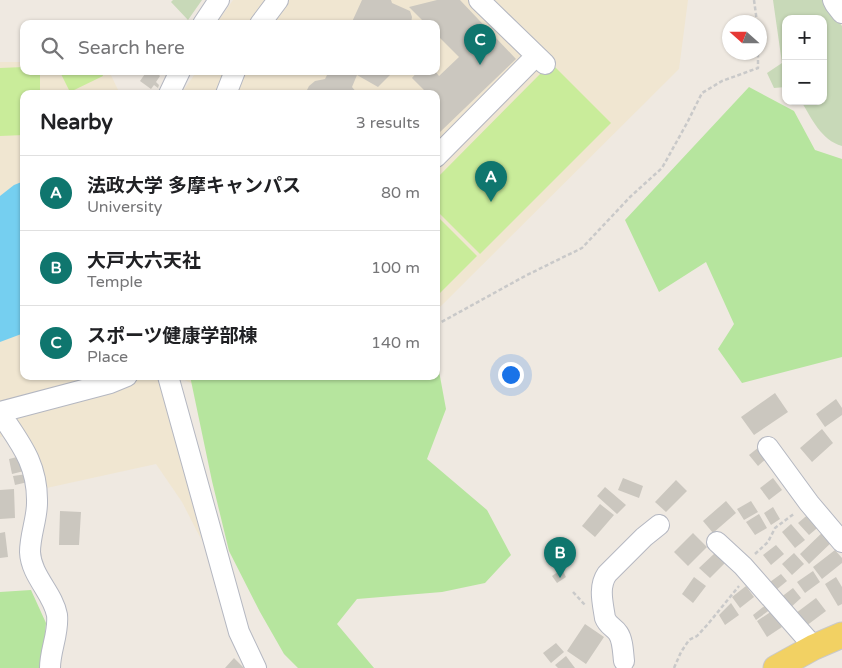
<!DOCTYPE html>
<html lang="en">
<head>
<meta charset="utf-8">
<style>
	body { margin:0; font-family:"Varela Round","Noto Sans JP",sans-serif; background:#f2f2f2; color:#202124 }
	.controls { position:absolute; right:15px; top:15px; display:grid; overflow:hidden; border-radius:10px; box-shadow:0 1px 4px #0004 }
	.controls button { width:45px; height:45px; display:grid; place-items:center; padding:0; border:0; border-bottom:1px solid #e0e0e0; background:#fff; color:#202124; font:25px sans-serif }
	.compass { position:absolute; left:722px; top:15px; width:45px; height:45px; border-radius:50%; background:#fff; box-shadow:0 1px 4px #0004; rotate:291deg }
	.you { position:absolute; left:510px; top:374px; width:18px; height:18px; margin:-12px; border:4px solid #fff; border-radius:50%; background:#1a73e8; box-shadow:0 0 0 8px #1a73e833 }
	.badge { display:grid; place-items:center; width:32px; height:32px; border-radius:50%; background:#0f766e; color:#fff; font-size:16px; font-weight:700 }
	.pin { position:absolute; translate:-50% -41px; filter:drop-shadow(0 1px 2px #0008) }
	.pin::after { content:''; position:absolute; top:26px; width:18px; height:15px; background:inherit; clip-path:polygon(0 0,100% 0,50% 100%) }
	.list { margin:0; padding:0; list-style:none }
	h2 { display:flex; justify-content:space-between; align-items:center; height:65px; margin:0; padding:0 20px; font-size:21px }
	h2 small { font-size:16px; font-weight:400; color:#757577 }
	.list li { display:grid; grid-template-columns:32px 1fr auto; gap:15px; align-items:center; box-sizing:border-box; height:75px; padding:0 20px; border-top:1px solid #e0e0e0 }
	.list b { display:block; font-size:19px; white-space:nowrap }
	.list p { margin:0; font-size:16px; white-space:nowrap; color:#757577 }
	.list em { font-size:16px; font-style:normal; color:#757577 }
	.icon { flex:none; width:28px; height:28px; fill:none; stroke:currentColor; stroke-width:2; stroke-linecap:round; stroke-linejoin:round }
	.map { position:relative; flex:none; width:842px; height:668px; overflow:hidden }
	.search { position:absolute; background:#fff; box-shadow:0 1px 4px #0004; left:20px; top:20px; width:420px; height:55px; display:flex; align-items:center; gap:12px; box-sizing:border-box; padding:0 18px; border-radius:10px; color:#757577; font-size:19px }
	.panel { position:absolute; background:#fff; box-shadow:0 1px 4px #0004; left:20px; top:90px; width:420px; height:290px; border-radius:10px }
	.map>svg:first-child { display:block }
	.education { fill:#f0e6d1 }
	.green { fill:#b6e59e }
	.cemetery { fill:#c8d9b8 }
	.pitch { fill:#c9ec9a }
	.water { fill:#75cff0 }
	.building { fill:#cbc7bf }
	.lines { fill:none; stroke-linecap:round; stroke-linejoin:round }
	.minor-casing { stroke:#b4b7c1; stroke-width:22 }
	.major-casing { stroke:#c9c9c9; stroke-width:27 }
	.path { stroke:#c9c9c9; stroke-width:2.5; stroke-dasharray:4 2.5; stroke-linecap:butt }
	.minor { stroke:#fff; stroke-width:20 }
	.major { stroke:#f2d163; stroke-width:25 }
</style>
</head>
<body>
<div class="map">
<svg width="842" height="668" viewBox="0 0 842 668">
	<rect width="100%" height="100%" fill="#efe9e1"/>
	<path class="education" d="M233,0h455l-9,69 -243,242v-217h-255l16,-23h239v-47h-220z
		M0,62h24v9h85l11,23h-96v282h347l-136,28 -57,-27 -16,5 40,159 -20,-39 -26,-38 -114,25 -22,-56 -20,4z"/>
	<path class="green" d="M749,87l45,24 21,39 27,9v198l-100,26 -24,-34 16,-25 -28,-62 -47,30 -34,-72z
		M436,369l3,2 7,38 -19,50 60,51 24,45 -26,28 -43,9 -85,7 -20,25 37,44h-76l-14,-14 -24,-42 -31,-61 -17,-70 -22,-105h246z
		M31,590l15,33 -4,45h-42v-76z"/>
	<path class="cemetery" d="M173,0h29l-14,20 -17,-18z
		M773,0h53l6,13 10,13v120c-21,-6 -30,-27 -41,-45h22v-82h-37v68l-12,1 -7,-15 15,-10z"/>
	<path class="pitch" d="M551,63l60,60 -131,131 -44,-44v-31z
		M24,67v4h16v23h-16v41l-24,1v-68z
		M66,71h35l2,5 -33,16 -9,-18z
		M436,215l41,41 -41,41z"/>
	<path class="water" d="M24,181v152l-24,9v-146l14,-11z"/>
	<path class="building" d="M362,0h29l1,3 18,8 2,6 -1,7h-60z
		M437,0h23l56,59 -77,74 -3,-2v-37h-14l3,-3 -13,-13 6,-7h17l4,5 20,-19 -23,-23v-10h-10l-17,-17z
		M147,71l3,2 1,-2 8,1 -1,2 2,2 -4,6 3,3 -1,3 -4,-3 -3,4 -11,-8z
		M329,71h65l-16,16 -21,-12 -5,12 6,7h-53l4,-8 6,-5 10,-2z
		M775,393l13,19 -34,23 -13,-18z
		M836,399l6,9v7l-17,12 -9,-13z
		M822,429l11,14 -21,19 -12,-14z
		M759,447l9,10 -10,9 -9,-11z
		M21,456l3,15 -12,3 -3,-15z
		M27,474l1,8 -13,3 -2,-9z
		M623,478l20,8 -4,12 -21,-8z
		M773,478l9,12 -13,10 -9,-12z
		M676,480l11,11 -21,21 -11,-10z
		M605,487l21,18 -9,9 -20,-18z
		M14,489l1,29 -15,1v-29z
		M726,501l10,12 -23,20 -10,-12z
		M751,501l7,11 -14,8 -7,-11z
		M600,504l14,11 -19,22 -13,-11z
		M773,507l7,12 -9,6 -7,-12z
		M60,511l21,1 -2,33h-20z
		M811,512l11,12 -13,11 -11,-12z
		M759,514l8,14 -12,7 -9,-13z
		M791,524l14,16 -10,8 -13,-16z
		M826,529l9,10 -26,25 -9,-10z
		M5,532l3,25 -8,1v-25z
		M693,533l14,14 -19,19 -14,-14z
		M776,545l8,9 -13,11 -8,-10z
		M835,550l7,8v5l-20,16 -9,-12z
		M716,552l10,10 -16,16 -11,-10z
		M794,553l10,11 -12,11 -10,-11z
		M562,569l4,8 -9,6 -5,-7z
		M813,571l7,11 -15,11 -8,-11z
		M781,574l6,7 -11,9 -6,-8z
		M694,577l12,9 -13,17 -11,-9z
		M836,577l6,10v17l-4,2 -13,-22z
		M746,586l8,11 -14,11 -8,-11z
		M793,588l8,10 -12,11 -9,-11z
		M816,598l10,13 -20,15 -10,-13z
		M731,603l8,12 -14,10 -6,-10z
		M767,604l4,5 -15,11 -3,-5z
		M772,611l10,16 -15,10 -10,-16z
		M585,624l19,13 -18,27 -19,-13z
		M556,643l8,9 -13,11 -8,-10z
		M566,656l9,12h-17l-3,-3z
		M234,658l10,10h-19z"/>
	<g class="lines">
		<defs>
			<path id="minor" d="M479,0l66,64
				M833,0l2,4 7,9
				M203,24l16,-24
				M260,24l18,-24
				M169,94l11,-23
				M226,94l9,-23
				M436,157l100,-101
				M168,376l71,256 17,36
				M0,412l110,-29 17,-7
				M0,413c20,30 38,51 37,90 0,16 -7,32 -7,49 1,24 23,41 27,63 2,18 -7,35 -7,53
				M768,447l41,56 33,39
				M717,542l26,24 71,81
				M624,661c-1,-8 -1,-21 -6,-28 -4,-6 -10,-7 -13,-15 -2,-14 -7,-31 2,-44l37,-37 15,-12"/>
			<path id="major" d="M776,668l38,-21 28,-12"/>
		</defs>
		<use href="#minor" class="minor-casing"/>
		<use href="#major" class="major-casing"/>
		<path class="path" d="M754,0l3,22
			M436,325l89,-49 57,-28 48,-51 32,-29 25,-45 15,-30 20,-12 36,-13v-16
			M755,554l13,-12 7,-14 20,-15
			M573,592l12,13
			M674,668l7,-16 8,-12 8,-4 11,-12 31,-38"/>
		<use href="#minor" class="minor"/>
		<use href="#major" class="major"/>
	</g>
</svg>
<div class="controls">
<button>+</button>
<button>−</button>
</div>
<svg class="compass" viewBox="-18 -18 36 36"><path d="M0-13l5 13h-10z" fill="#e53935"/><path d="M0 13l5-13h-10z" fill="#757577"/></svg>
<div class="you"></div>
<div class="pin badge" style="left:491px;top:202px">A</div>
<div class="pin badge" style="left:560px;top:578px">B</div>
<div class="pin badge" style="left:480px;top:65px">C</div>
<div class="search"><svg class="icon" aria-label="search" viewBox="0 0 24 24"><circle cx="10" cy="10" r="6"/><path d="M15 15l6 6"/></svg>Search here</div>
<section class="panel">
<h2>Nearby<small>3 results</small></h2>
<ul class="list">
<li><span class="badge">A</span><div><b>法政大学 多摩キャンパス</b><p>University</p></div><em>80 m</em></li>
<li><span class="badge">B</span><div><b>大戸大六天社</b><p>Temple</p></div><em>100 m</em></li>
<li><span class="badge">C</span><div><b>スポーツ健康学部棟</b><p>Place</p></div><em>140 m</em></li>
</ul>
</section>
</div>
</body>
</html>
